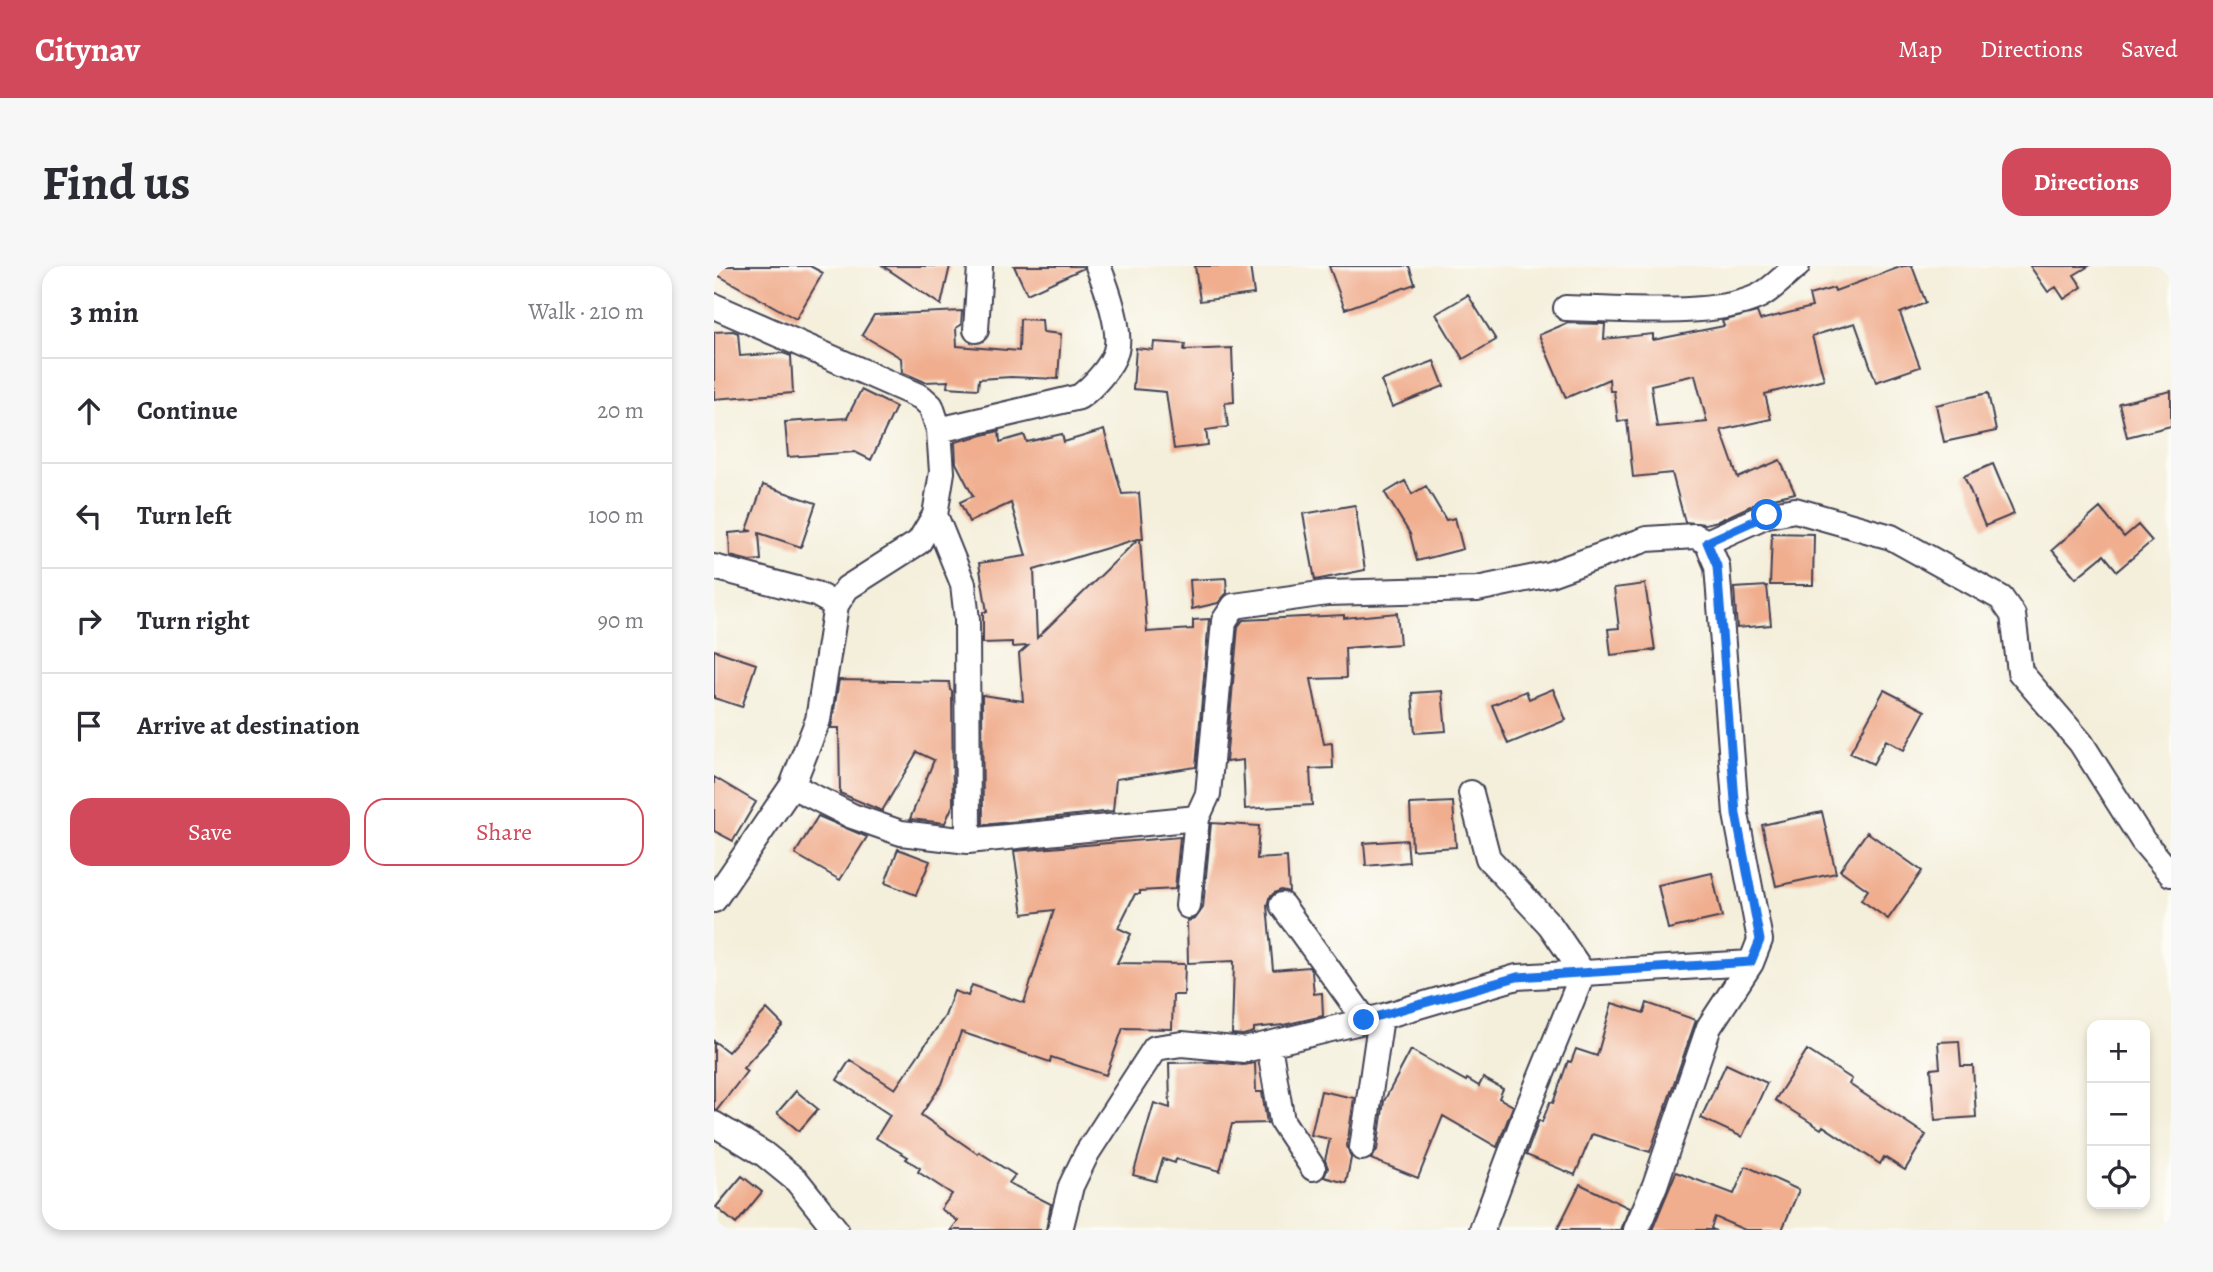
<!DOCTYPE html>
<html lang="en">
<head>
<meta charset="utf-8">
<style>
	body { margin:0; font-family:Alegreya,serif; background:#f7f7f7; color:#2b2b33 }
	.controls { position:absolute; right:21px; bottom:21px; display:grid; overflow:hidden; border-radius:14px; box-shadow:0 4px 10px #0003 }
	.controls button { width:63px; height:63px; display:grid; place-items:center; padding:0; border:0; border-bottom:2px solid #e1e1e2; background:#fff; color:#2b2b33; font:35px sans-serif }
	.stop { position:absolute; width:21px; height:21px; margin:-16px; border:5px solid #1a73e8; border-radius:50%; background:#fff }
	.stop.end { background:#1a73e8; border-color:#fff; box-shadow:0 2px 7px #0008 }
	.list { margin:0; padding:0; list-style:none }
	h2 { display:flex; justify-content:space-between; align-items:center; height:91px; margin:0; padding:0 28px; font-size:30px }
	h2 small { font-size:23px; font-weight:400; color:#7c7c81 }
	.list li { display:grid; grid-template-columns:46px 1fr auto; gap:21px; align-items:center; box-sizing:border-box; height:105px; padding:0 28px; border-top:2px solid #e1e1e2 }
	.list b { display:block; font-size:26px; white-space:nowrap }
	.list em { font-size:23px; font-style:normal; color:#7c7c81 }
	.actions { display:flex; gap:14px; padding:21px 28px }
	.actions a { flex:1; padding:16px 0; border:2px solid #d1495b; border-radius:21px; text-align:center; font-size:24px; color:#d1495b }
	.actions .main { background:#d1495b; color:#fff }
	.icon { flex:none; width:38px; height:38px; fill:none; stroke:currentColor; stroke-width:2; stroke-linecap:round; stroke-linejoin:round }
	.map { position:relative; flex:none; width:1457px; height:964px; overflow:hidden; border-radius:21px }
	header { display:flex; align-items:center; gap:42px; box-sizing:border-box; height:98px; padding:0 35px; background:#d1495b; color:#fff }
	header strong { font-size:33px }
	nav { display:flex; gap:38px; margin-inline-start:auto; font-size:24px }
	.intro { display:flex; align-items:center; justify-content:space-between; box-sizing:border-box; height:168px; padding:0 42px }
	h1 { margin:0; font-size:49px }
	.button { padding:18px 32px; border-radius:21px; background:#d1495b; color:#fff; font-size:24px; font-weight:700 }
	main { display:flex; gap:42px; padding:0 42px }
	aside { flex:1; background:#fff; border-radius:21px; box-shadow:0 4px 10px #0003 }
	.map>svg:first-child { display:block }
	.building { fill:#f0ae8f; fill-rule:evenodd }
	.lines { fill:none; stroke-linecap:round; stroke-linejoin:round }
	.minor-casing { stroke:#424153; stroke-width:28 }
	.minor { stroke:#fff; stroke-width:24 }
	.route { stroke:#1a73e8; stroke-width:9 }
</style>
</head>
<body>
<header>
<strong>Citynav</strong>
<nav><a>Map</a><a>Directions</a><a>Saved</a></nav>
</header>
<div class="intro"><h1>Find us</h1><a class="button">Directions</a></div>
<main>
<aside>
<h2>3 min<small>Walk · 210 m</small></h2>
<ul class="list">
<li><svg class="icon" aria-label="ahead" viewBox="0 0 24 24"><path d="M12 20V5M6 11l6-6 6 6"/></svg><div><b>Continue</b></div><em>20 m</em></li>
<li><svg class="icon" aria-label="left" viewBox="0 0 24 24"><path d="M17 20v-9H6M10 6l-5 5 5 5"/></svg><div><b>Turn left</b></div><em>100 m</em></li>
<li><svg class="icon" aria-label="right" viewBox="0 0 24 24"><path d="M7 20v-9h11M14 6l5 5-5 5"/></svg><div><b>Turn right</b></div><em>90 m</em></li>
<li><svg class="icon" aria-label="arrive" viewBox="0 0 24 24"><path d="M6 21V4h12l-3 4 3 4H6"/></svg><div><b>Arrive at destination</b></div></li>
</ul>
<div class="actions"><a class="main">Save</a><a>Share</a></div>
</aside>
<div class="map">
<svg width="1457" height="964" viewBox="0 0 1457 964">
	<rect width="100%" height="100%" fill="#fdfcf7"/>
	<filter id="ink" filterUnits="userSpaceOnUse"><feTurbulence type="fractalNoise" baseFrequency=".0143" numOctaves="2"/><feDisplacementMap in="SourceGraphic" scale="14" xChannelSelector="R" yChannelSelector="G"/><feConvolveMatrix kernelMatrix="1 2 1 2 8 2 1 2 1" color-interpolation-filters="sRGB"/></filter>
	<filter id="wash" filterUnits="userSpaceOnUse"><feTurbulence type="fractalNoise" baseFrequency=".00686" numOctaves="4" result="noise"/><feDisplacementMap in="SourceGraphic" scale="28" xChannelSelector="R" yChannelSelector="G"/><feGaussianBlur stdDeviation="1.57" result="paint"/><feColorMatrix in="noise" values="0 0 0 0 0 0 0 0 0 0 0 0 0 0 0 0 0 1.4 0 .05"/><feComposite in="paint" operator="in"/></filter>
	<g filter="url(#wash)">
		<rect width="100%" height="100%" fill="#f4efdb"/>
		<g id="blocks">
			<path class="building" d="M0,0h96l13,7 -27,46 -82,-46z
				M169,0h67l-9,39z
				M300,0h69l1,2 -57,26z
				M481,0h55l4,28 -54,7z
				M615,0h80l6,18 -70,25z
				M1189,0h9l14,37 -26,10 20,54 -44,15 -21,-59 -43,13 12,43 -59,15 6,25 -50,11 17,48 42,-18 15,33 -34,8 -43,20 -13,3 -20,-2 -13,-49 -39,4 -6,-57 -9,2 -4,-31h-4l-1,-12 -43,19 -27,-63 28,-12 38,1 -1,15 49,-5v6l71,-14 -2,-5 35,-9 3,8 52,-13 -3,-12 25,-7 1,3zM981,109l12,47 -50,5 -6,-42z
				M1316,0h59l-15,9 8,12 -18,12 -8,-12 -8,5z
				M754,29l28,45 -33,19 -27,-45z
				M248,45l-1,14 -5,3 1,18 62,5 1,-32 22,1 1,12 18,2 -3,45 -47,-2 -32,2 -1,10 -31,-2 1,-6 -23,1 -23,-10 -1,-14 -39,-23 12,-20z
				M19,65l5,2 2,23 43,-3 8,3 2,37 -79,6v-67z
				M440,76l31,2 -1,6 48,-2 2,54 -9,1 3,24 -22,3 2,15 -34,4 -8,-57 -33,-3 3,-41 17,2z
				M720,95l10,25 -52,21 -11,-26z
				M147,124l35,17 -25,53 -16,-8 -67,5 -3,-35 62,-4z
				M1457,125v35l-44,11 -8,-34z
				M1274,127l8,38 -52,11 -8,-37z
				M390,164l18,64 17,-1 4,46h-3l7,93 46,-3v-9l16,-1 -13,148 -80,12 -3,32 -130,14 -1,-130 41,6 -4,-47 9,-8 -16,1v-5l-29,1v-31h4l-8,-49 47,-7 -15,-53 -42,19 -9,-20 13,-6 -17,-33 -1,-21 44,-11 1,11 24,-7 3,7 35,-8 2,8zM423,273h1l-101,99 -3,-68z
				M1279,198l21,50 -29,12 -21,-50z
				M691,215l7,13 14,-8 20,34 9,-2 8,31 -46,12 -7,-27 -25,-41z
				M49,219l53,18 -15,44 -42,-14 2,27 -11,1 -20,-5 -1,-23 23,-2 -5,-1z
				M641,239l10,65 -50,10 -12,-66z
				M1386,242l24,29 14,-12 14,16 -35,30 -13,-16 -28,23 -24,-28z
				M1058,267l42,1 -1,51h-43z
				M512,312l1,15 -9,10 -26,6 -2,-29z
				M931,318l10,66 -44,5 -3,-26 11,-1 -5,-40z
				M1053,320l4,39 -34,3 -3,-40z
				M683,347l3,31 -55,4 1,30 -35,1 13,65 8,-1 1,25 -23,1 2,36 -67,4 -2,-49 -17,2 12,-136 5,-6 101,-5v3z
				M0,384l42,14 -14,43 -28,-9z
				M125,414l110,2 1,8 2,1 1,114 -8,18 -35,-4 24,-59 -17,-8 -35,59 -42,-18 -1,-65h-8z
				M839,423l13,31 -58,24 -16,-39 34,-14 3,8z
				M1170,424l41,21 -21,39 -18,-10 -13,24 -23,-11z
				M728,425l4,40 -31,2 -3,-40z
				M0,511l42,25 -23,39 -19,-10z
				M739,536l3,45 -44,3 -2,-46z
				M1108,546l14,61 -60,13 -14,-61z
				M104,550l49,21 -27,43 -45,-26z
				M497,557l48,3 -2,33 30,-2 2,35 -8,-2 -7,3 -5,5 -2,8 6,64 36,-3 3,5 2,22 8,-1 1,23 -40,9 -29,3v4l-11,3 -11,-1 2,-73 -46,2 -1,-42 8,-2 8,-11z
				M1153,566l55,39 -34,48 -27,-19 7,-10 -28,-20z
				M466,571l-5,52 -35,2v3h-5l-17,34 13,6 -14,29 68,1 -1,31h-11l-1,34 -49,-1 -17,47 -55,-18 -1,5 -89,-30 -19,52 -21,31 57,39 1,-2 36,23 -6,8 42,21 -5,26h-95l7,-9 -17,-12 11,-15 -34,-22 2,-4 -14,-9 2,-2 -32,-19 14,-23 -53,-35 13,-20 45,29 50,-73 9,-25 14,5 4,-11 52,18 30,-93 -31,4 -9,-63z
				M693,574l2,22 -43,4 -2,-23z
				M184,583l32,12 -14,34 -31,-12z
				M998,607l10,44 -54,12 -10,-44z
				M898,737l32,10 3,-10 49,17 -46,132 -58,-18 -17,41 -49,-20 13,-35 3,2 8,-20 3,1 15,-42 3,1 5,-13 21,7z
				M53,743l16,16 -40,43 4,3 -30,39 -3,-1v-68l14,11z
				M1245,775l2,25h12l3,51 -41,3 -4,-51 9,-1 -2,-26z
				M697,784l55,31 1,-2 12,7 4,-8 20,11 -4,9 14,8 -16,41 -54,-31 -25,62 -47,-19 6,-9 7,-49z
				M1093,784l45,29 -3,5 77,51 -21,35 -21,-13 -4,7 -57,-38 -2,3 -46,-29z
				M500,796l29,3 12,-2 1,29h6l5,31 -35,1 -12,47 -44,-12 -1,4 -12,-4 -7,22 -23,-6 21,-72 16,5 -1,-45z
				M1012,798l41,19 -25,54 -41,-19z
				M82,825l22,18 -19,22 -22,-18z
				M607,825l33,7 -7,48 4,12 -5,25 -22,-6 4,-9 -3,-8 5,-21 -19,-4z
				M1032,900l53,24 -17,40h-37l-30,-13 -4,11 3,2h-62l24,-58 58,22z
				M28,910l20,16 -26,32 -20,-17z
				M866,918l49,24 -8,22h-64z"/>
		</g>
	</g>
	<g filter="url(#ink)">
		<use href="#blocks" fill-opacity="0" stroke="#424153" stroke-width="2"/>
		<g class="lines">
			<defs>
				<path id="minor" d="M0,40l207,91 10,9 8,24 3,42 -7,43 -16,27 -72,46 -11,17 -18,115 -26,66 -78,114
					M852,42c52,1 148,10 193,-12 13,-6 26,-21 38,-30
					M262,64l4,-64
					M225,164l140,-33c13,-9 33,-31 37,-46 6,-21 -10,-65 -18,-85
					M221,249l28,69 4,36 1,221
					M993,276l60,-27 28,-5 96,27 110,61 12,17 7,57 61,71 62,98 28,33
					M0,301l102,27 20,11
					M78,520l60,30 49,17 67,8 229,-23 11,-24 16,-173 10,-15 93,-13 150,-4 73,-15 97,-35 48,-3 12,6 10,24 19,248 24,126 -9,23 -42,64 -54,158 -19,45
					M757,527l17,65 62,67 33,48 -58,142 -43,115
					M568,639l83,115
					M474,640l9,-88
					M555,779l13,76 31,47
					M0,858l50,30 33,27 39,49
					M648,882l19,-131
					M346,964l11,-44 16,-33 68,-105 27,-4 62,6 137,-33 136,-40 234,-14"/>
			</defs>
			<use href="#minor" class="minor-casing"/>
			<use href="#minor" class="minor"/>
		</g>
	</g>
	<g class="lines" filter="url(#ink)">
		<path class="route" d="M650,754l153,-43 234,-15 9,-22 -24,-126 -19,-248 -10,-24 60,-27"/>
	</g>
</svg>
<div class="controls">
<button>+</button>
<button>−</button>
<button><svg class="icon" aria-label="locate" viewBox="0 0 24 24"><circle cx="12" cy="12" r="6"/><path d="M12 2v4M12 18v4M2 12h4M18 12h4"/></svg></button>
</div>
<div class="stop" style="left:1053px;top:249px"></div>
<div class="stop end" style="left:650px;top:754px"></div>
</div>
</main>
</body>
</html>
